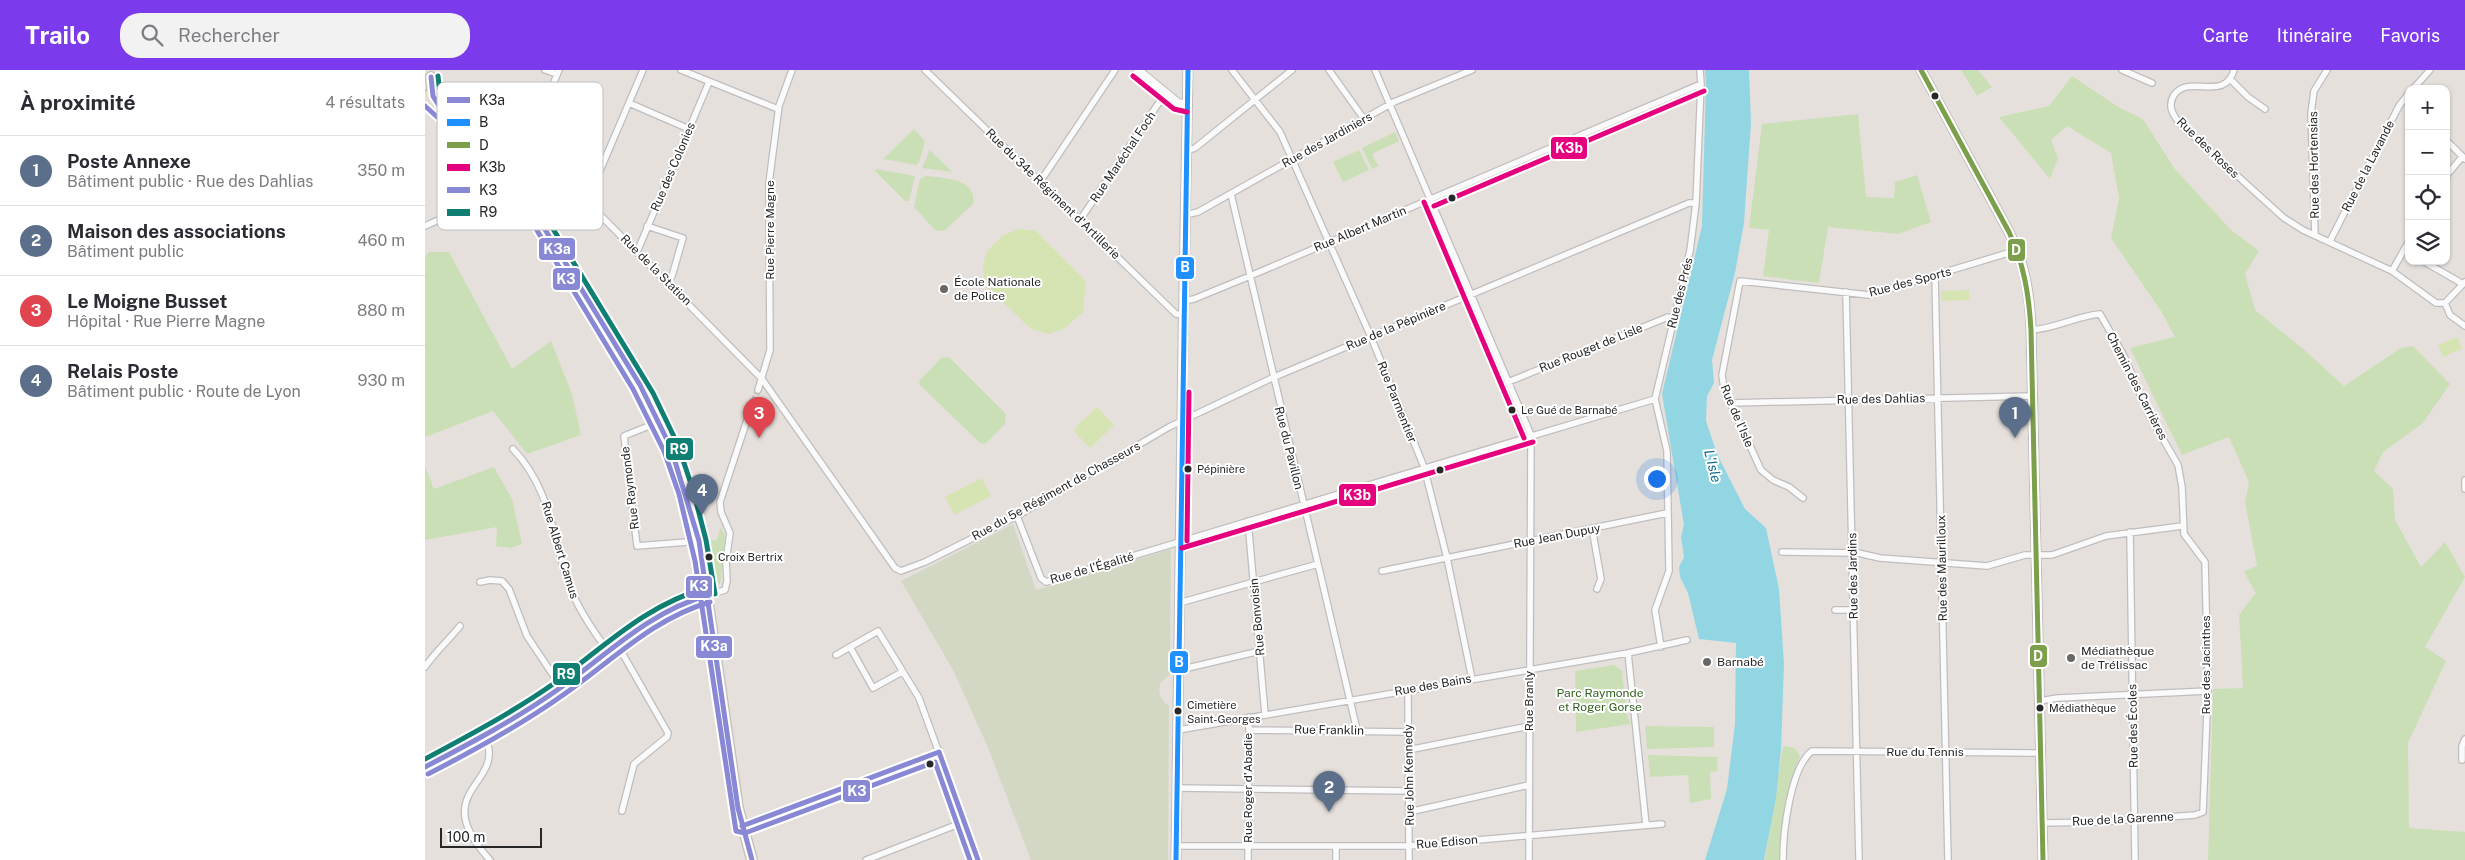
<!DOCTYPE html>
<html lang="fr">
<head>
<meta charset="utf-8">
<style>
	body { margin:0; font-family:"Public Sans",sans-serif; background:#f2f2f3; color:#2b2b33 }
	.controls { position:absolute; right:15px; top:15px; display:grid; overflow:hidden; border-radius:10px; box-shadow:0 1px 4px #0004 }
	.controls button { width:45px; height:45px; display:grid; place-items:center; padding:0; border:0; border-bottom:1px solid #e1e1e2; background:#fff; color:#2b2b33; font:25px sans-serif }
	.scale { position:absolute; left:15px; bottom:12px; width:102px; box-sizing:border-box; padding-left:5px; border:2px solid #272727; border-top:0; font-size:14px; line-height:18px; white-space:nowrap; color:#272727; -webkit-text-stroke:4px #fff; paint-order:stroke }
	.you { position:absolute; left:1231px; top:408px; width:18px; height:18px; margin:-12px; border:4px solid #fff; border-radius:50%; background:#1a73e8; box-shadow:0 0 0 8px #1a73e833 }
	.badge { display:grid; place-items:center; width:32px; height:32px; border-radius:50%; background:#7c3aed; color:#fff; font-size:16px; font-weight:700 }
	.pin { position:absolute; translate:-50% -41px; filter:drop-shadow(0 1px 2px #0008) }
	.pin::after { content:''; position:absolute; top:26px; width:18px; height:15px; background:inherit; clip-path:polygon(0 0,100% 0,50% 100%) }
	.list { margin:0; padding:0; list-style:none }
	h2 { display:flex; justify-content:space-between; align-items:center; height:65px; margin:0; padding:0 20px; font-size:21px }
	h2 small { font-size:16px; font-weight:400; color:#7c7c81 }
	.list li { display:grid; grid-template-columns:32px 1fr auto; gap:15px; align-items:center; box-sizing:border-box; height:70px; padding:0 20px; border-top:1px solid #e1e1e2 }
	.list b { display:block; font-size:19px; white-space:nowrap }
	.list p { margin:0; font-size:16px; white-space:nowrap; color:#7c7c81 }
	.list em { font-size:16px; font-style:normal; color:#7c7c81 }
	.icon { flex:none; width:28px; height:28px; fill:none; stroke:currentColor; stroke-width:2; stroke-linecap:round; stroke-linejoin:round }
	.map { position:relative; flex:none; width:2040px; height:790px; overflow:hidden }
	header { display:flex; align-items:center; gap:30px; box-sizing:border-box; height:70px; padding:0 25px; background:#7c3aed; color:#fff }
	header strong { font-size:24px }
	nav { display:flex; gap:28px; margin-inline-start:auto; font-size:18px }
	.search { width:350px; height:45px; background:#f2f2f3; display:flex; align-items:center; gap:12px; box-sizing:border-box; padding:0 18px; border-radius:20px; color:#7c7c81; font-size:19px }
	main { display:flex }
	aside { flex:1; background:#fff }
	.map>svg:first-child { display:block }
	.green { fill:#cbdfb6 }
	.cemetery { fill:#d3d8c4 }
	.pitch { fill:#d6e3b3 }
	.water { fill:#92d6e4 }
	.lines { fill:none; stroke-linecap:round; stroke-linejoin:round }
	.minor-tunnel { stroke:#bfbbb8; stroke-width:5.5; stroke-dasharray:5.5 3; stroke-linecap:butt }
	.minor-casing { stroke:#bfbdbe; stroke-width:8 }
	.tertiary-casing { stroke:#bfbdbe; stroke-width:10 }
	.secondary-casing { stroke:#bfbdbe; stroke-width:11 }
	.primary-casing { stroke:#bebcbb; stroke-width:12 }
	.minor { stroke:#fbfafa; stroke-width:5.5 }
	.tertiary { stroke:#fbfafa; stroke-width:8 }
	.secondary { stroke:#fbfafa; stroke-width:9 }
	.primary { stroke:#e4ded3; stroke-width:10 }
	.bus-1-casing { stroke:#fff; stroke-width:9 }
	.bus-2-casing { stroke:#fff; stroke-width:9 }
	.bus-3-casing { stroke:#fff; stroke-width:9 }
	.bus-4-casing { stroke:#fff; stroke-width:9 }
	.bus-5-casing { stroke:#fff; stroke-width:9 }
	.bus-6-casing { stroke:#fff; stroke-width:9 }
	.bus-1 { stroke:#8888d5; stroke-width:5 }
	.bus-2 { stroke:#1e90ff; stroke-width:5 }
	.bus-3 { stroke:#7c9f4b; stroke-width:5 }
	.bus-4 { stroke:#e5007d; stroke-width:5 }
	.bus-5 { stroke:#8888d5; stroke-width:5 }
	.bus-6 { stroke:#107f73; stroke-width:5 }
	.bus-dot { fill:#272727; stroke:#fff; stroke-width:2 }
	.poi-dot { fill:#6a6866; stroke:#fff; stroke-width:2 }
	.labels { text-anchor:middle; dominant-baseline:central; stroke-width:4; stroke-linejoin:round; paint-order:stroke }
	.bus-label { font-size:11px; fill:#272727; stroke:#fff; text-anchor:start }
	.street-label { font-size:12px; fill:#272727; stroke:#fff }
	.poi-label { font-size:12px; fill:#272727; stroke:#fff; text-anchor:start }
	.park-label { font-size:12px; fill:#2f5f1c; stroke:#fff }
	.water-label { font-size:14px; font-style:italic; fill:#126f8f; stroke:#fff }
	.key { fill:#fff; stroke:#bebebe; stroke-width:1 }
	.key-label { font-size:14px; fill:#272727 }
	.line-badge { stroke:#fff; stroke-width:2 }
	.badge-label { font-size:14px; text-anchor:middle; font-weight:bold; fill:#fff }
</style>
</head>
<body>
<header>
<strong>Trailo</strong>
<div class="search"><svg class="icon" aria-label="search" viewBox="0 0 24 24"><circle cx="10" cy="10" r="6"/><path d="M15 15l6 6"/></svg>Rechercher</div>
<nav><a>Carte</a><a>Itinéraire</a><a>Favoris</a></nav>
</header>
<main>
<aside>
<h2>À proximité<small>4 résultats</small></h2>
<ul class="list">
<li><span class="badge" style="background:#5c6f8a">1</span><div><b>Poste Annexe</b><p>Bâtiment public · Rue des Dahlias</p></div><em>350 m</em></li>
<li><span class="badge" style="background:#5c6f8a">2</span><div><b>Maison des associations</b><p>Bâtiment public</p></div><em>460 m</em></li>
<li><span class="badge" style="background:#e0444e">3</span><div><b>Le Moigne Busset</b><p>Hôpital · Rue Pierre Magne</p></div><em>880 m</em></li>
<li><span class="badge" style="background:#5c6f8a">4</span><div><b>Relais Poste</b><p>Bâtiment public · Route de Lyon</p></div><em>930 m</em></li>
</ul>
</aside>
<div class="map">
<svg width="2040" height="790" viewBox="0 0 2040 790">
	<rect width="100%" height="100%" fill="#e5e0dc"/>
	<path class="green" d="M1536,0h17l14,17 -15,9z
		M1647,6l48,32 23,11 31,49 57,62 28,21 -14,23 10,36 47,38 42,38 57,-38 12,-2 37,38 -27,39 -40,29 -9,19 19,18 2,31 26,47 24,-25 20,35 -40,70 21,14 -38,82 1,85 56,4v28h-257l5,-171 30,-1 -4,-73 15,-20 2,-1 -12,-23 13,-5 -12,-64 4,-20 -20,-45 -47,18 -52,-107 45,-11 -14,-26 -50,-73 8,-40 -8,-45 -44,-27 -16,14 7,18 -8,21 -51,-62 50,-11z
		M1433,44l8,83 28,1 1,-16 22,-7 14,47 -33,12 -70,-7 -9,56 -56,-7 6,-46 -20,-2 13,-104z
		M489,59l11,12 -6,22 -3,2 -33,-6z
		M970,62l4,9 -27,13 6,12 -6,3 -10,-21z
		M505,80l22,22 -30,-4z
		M934,80l10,20 -26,12 -10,-20z
		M451,99l39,7 -6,25h-4l-30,-30z
		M501,106c17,2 52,2 47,28l-29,27 -9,-1 -21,-23 6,-28z
		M4,182h20l63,117 39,-28 21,53 9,41 -54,19 -34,-43 -68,26v-181z
		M524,287l57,57 -1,10 -20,20 -5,-1 -60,-58 -1,-4 22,-23z
		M0,396l9,23 60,-22 18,32 10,45 -11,4 -15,-2 1,-19 -72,13z
		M296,457l4,9 -4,42 -1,6 -4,1c-2,-9 -7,-37 -5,-45l5,1z
		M1189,595l8,6 5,45 4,8 -55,8 -1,-61z
		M1220,656l69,1v20l-67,2z
		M1358,676l12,2 5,8c-13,34 -19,68 -21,104h-14z
		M1223,685l70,2 -1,14 -7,1 1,27 -21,4 -2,-28 -38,2z"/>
	<path class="cemetery" d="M588,454l23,66 135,-41 -1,126 -9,7c-4,10 -1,18 8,24l-1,154h-137l-44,-115 -34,-75 -52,-89z"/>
	<path class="pitch" d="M595,159l16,2 50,50 -3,31 -19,17 -15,5 -18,-5 -46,-44 -2,-17 3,-16 17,-17z
		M1544,220v10l-28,1v-10z
		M2033,267l4,12 -19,8 -5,-12z
		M672,337l17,18 -24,23 -17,-18z
		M557,408l9,18 -37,19 -9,-18z"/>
	<path class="water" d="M1280,0h44l2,53 -7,100 -9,50 -23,87 2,23 -7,13 -1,25 11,33 28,55 21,19 13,61 5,75 -3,85 -5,49 -12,62h-59l22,-71 8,-65 1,-81 -37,-4 -11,-46 -8,-16 -1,-10 5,-10 -3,-20 3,-12 -22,-131 40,-168 4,-143z"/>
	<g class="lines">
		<path class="minor-tunnel" d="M328,332l5,-12"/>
		<defs>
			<path id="minor" d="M120,0l12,4
				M134,0l-29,70 13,17 219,222 133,189 6,3 24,-9 92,-46 152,-89 103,-49 417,-175h7
				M256,0l97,39
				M500,0l251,244 7,1
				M807,0l48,62 91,205 53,130 23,91 25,121
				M904,0l35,49
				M950,0l156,365 -2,425
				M1697,0l30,13
				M1809,0c-2,7 -5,12 -12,15 -15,6 -37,-6 -48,10 -7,11 -1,20 6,29l104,94 19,12 89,41 44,32h9l20,-21
				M1805,9l18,18 17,12
				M1988,19l17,-19
				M204,33l60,26
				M2021,70l19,19
				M762,81l8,-3 97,-78
				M2021,106l16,-19
				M615,112l75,-112
				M806,124l126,536
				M162,131l56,-131
				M760,145l13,-3 196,-110 78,-32
				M655,150l78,-116 9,-10
				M0,156l91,-41
				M222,156l36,12 -11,38 -5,5
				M1890,165l-4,-122 3,-22 13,-21
				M1905,171l69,-135 10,-13
				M212,182l72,-170
				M1998,191l40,23
				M1967,201l17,-30
				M1510,206l13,584
				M1421,222l13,568
				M759,231l10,-2 56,-23 451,-192
				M2020,233l5,12 15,11
				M1606,260c24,-1 45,-14 69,-16l24,42 25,59 29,50 4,22 2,47 21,28 3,125 -5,125 -8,3 -95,7 -58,1
				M1083,312l160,-65 5,2
				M333,320l12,-40 -1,-167 10,-77 13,-36
				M1305,333l302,-7
				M234,352l-35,14 13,110 62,-5
				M88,379c38,40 39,87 56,136 9,24 24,46 39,66
				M2040,410v9
				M1378,428l-14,-11 -16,-7 -12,-10 -37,-81 -2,-14 18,-94 129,14 149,-45
				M592,446l24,62 5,4 609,-183
				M823,451l17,193
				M1167,458l9,51 -4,10
				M1705,462l5,328
				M1357,482l76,1 22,5 107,8 38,-11h27l54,-19 76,-10
				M957,501l285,-58
				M55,512l10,-2 12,1 7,8 18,47 34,51
				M754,533l139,-39
				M1410,540h19
				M192,574l51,89 -1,4 -33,27 -12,47
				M425,577l23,41 29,-16
				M1236,577l-6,-37 14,-39 -2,-120 -12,-52 35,-148 6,-48 5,-119 -1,-14
				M1203,583l18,172
				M411,585l42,-24 41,67 59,162
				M0,597c11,-16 23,-26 35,-41
				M754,600l81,-19
				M983,620l1,170
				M1614,631l19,-3 150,-7
				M753,660l450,-77 59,-13
				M824,660l159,2
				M60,667c23,48 -60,52 5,123
				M983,680l121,-24
				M2037,690v-14l3,-7
				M0,697l60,-30 52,-33 124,-90 26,-13 38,-11 2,-9 -1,-20 4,-28 -9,-21 -1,-10 33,-100
				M752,718l232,3
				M984,742l120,-27
				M317,756l197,-74
				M752,776h232l253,-22
				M441,790l98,-38
				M823,790l1,-143
				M911,790v-14
				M1358,790c0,-27 7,-92 29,-109l229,2"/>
			<path id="tertiary" d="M713,0l40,33 10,2"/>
			<path id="secondary" d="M1496,0l88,162c16,31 21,63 22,98l12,530
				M751,790l7,-519 5,-271"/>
			<path id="primary" d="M6,7l1,13 6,14
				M0,26l69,63 33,41 113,185 31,63 15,44 13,49 39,267 14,52"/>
		</defs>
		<use href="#minor" class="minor-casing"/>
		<use href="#tertiary" class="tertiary-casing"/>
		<use href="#secondary" class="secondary-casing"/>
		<use href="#primary" class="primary-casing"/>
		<use href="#minor" class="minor"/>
		<use href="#tertiary" class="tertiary"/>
		<use href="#secondary" class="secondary"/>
		<use href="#primary" class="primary"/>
		<defs>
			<path id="bus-1" d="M6,7l2,19 8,13 53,50 33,41 113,185 31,63 28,93 39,267 14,52
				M514,682l39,108
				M0,697c46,-24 93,-49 135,-79 49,-35 89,-76 148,-93
				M317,756l197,-74"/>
			<path id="bus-2" d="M751,790l12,-790"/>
			<path id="bus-3" d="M1496,0l88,162c15,32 20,63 22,98l12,530"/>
			<path id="bus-4" d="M708,6l41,33 13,3
				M999,132l100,236
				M1009,136l270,-115
				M762,471l2,-149
				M757,478l351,-106"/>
			<path id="bus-5" d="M0,36l64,58 32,40 112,185 31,62 15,43 16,67 41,270 9,2 190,-71 35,98
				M3,704c47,-24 93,-49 135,-79 49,-34 89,-76 147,-93"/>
			<path id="bus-6" d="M13,6l2,18 7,10 52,50 34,42 120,197 25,52 15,45 13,50 9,54
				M0,689c45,-24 90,-48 131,-77 49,-36 90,-77 150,-94"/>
		</defs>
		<use href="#bus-1" class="bus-1-casing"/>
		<use href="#bus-2" class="bus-2-casing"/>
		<use href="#bus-3" class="bus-3-casing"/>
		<use href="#bus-4" class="bus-4-casing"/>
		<use href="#bus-5" class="bus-5-casing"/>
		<use href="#bus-6" class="bus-6-casing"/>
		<use href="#bus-1" class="bus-1"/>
		<use href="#bus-2" class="bus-2"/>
		<use href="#bus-3" class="bus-3"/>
		<use href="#bus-4" class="bus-4"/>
		<use href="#bus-5" class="bus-5"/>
		<use href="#bus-6" class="bus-6"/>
	</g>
	<g class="bus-dot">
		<circle cx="1510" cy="26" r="4.5"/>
		<circle cx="1027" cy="128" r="4.5"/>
		<circle cx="1087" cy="340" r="4.5"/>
		<circle cx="763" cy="399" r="4.5"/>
		<circle cx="1015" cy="400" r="4.5"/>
		<circle cx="284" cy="487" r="4.5"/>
		<circle cx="1615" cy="638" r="4.5"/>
		<circle cx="753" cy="641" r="4.5"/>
		<circle cx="505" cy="694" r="4.5"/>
	</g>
	<g class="poi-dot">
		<circle cx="519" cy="219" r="5"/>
		<circle cx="1646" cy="588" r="5"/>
		<circle cx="1282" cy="592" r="5"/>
	</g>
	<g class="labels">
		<g class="bus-label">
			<text x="1096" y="340">Le Gué de Barnabé</text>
			<text x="772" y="399">Pépinière</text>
			<text x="293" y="487">Croix Bertrix</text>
			<text x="762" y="635">Cimetière<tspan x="762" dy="14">Saint-Georges</tspan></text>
			<text x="1624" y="638">Médiathèque</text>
		</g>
		<g class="street-label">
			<text transform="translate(902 70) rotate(-29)">Rue des Jardiniers</text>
			<text transform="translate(1783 78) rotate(44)">Rue des Roses</text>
			<text transform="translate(698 87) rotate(-56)">Rue Maréchal Foch</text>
			<text transform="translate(1889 95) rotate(-91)">Rue des Hortensias</text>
			<text transform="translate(1943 96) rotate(-63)">Rue de la Lavande</text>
			<text transform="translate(248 97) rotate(-67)">Rue des Colonies</text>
			<text transform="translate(628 124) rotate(44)">Rue du 34e Régiment d'Artillerie</text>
			<text transform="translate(935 159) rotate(-23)">Rue Albert Martin</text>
			<text transform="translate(345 160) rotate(-90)">Rue Pierre Magne</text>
			<text transform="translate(231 200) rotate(45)">Rue de la Station</text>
			<text transform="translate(1485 212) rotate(-15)">Rue des Sports</text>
			<text transform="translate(1255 223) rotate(-76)">Rue des Prés</text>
			<text transform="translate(971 256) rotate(-23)">Rue de la Pépinière</text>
			<text transform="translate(1166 278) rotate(-22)">Rue Rouget de Lisle</text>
			<text transform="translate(1712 316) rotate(63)">Chemin des Carrières</text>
			<text transform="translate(1456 329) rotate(-1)">Rue des Dahlias</text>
			<text transform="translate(972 332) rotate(68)">Rue Parmentier</text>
			<text transform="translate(1312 346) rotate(67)">Rue de l'Isle</text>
			<text transform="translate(864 378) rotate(76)">Rue du Pavillon</text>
			<text transform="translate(205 418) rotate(-97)">Rue Raymonde</text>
			<text transform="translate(631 421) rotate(-29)">Rue du 5e Régiment de Chasseurs</text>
			<text transform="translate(1132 466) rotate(-11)">Rue Jean Dupuy</text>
			<text transform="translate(135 480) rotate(73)">Rue Albert Camus</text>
			<text transform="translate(667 498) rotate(-16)">Rue de l'Égalité</text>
			<text transform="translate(1517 498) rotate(-91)">Rue des Maurilloux</text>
			<text transform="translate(1428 506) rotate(-91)">Rue des Jardins</text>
			<text transform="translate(832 547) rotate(-95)">Rue Bonvoisin</text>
			<text transform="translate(1781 595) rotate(-90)">Rue des Jacinthes</text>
			<text transform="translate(1008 615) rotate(-10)">Rue des Bains</text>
			<text transform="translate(1104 631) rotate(-90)">Rue Branly</text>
			<text transform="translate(1708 656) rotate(-91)">Rue des Écoles</text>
			<text transform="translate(904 660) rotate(1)">Rue Franklin</text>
			<text x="1500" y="682">Rue du Tennis</text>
			<text transform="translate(984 705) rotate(-91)">Rue John Kennedy</text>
			<text transform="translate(823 718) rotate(-90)">Rue Roger d'Abadie</text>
			<text transform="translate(1698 749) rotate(-3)">Rue de la Garenne</text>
			<text transform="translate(1022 772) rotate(-5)">Rue Edison</text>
		</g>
		<g class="poi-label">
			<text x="529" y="212">École Nationale<tspan x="529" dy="14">de Police</tspan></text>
			<text x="1656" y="581">Médiathèque<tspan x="1656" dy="14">de Trélissac</tspan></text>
			<text x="1292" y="592">Barnabé</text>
		</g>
		<g class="park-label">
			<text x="1175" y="623">Parc Raymonde<tspan x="1175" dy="14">et Roger Gorse</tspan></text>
		</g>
		<g class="water-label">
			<text transform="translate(1288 396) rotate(76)">L'Isle</text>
		</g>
	</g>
	<rect x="12" y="12" width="166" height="148" rx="8" class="key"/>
	<rect x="22" y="27" width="23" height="6" fill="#8888d5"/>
	<rect x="22" y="49" width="23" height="7" fill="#1e90ff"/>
	<rect x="22" y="72" width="23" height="6" fill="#7c9f4b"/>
	<rect x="22" y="94" width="23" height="7" fill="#e5007d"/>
	<rect x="22" y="117" width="23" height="6" fill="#8888d5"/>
	<rect x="22" y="139" width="23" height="7" fill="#107f73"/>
	<g class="key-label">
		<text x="54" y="35">K3a</text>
		<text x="54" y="57">B</text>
		<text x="54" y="80">D</text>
		<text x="54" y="102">K3b</text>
		<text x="54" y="125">K3</text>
		<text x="54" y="147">R9</text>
	</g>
	<g class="line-badge">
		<rect x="1125" y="66" width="38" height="24" rx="5" fill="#e5007d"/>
		<rect x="113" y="167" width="38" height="24" rx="5" fill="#8888d5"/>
		<rect x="1582" y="168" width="19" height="24" rx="5" fill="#7c9f4b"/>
		<rect x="750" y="186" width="20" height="24" rx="5" fill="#1e90ff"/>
		<rect x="127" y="197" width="29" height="24" rx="5" fill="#8888d5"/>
		<rect x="240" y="367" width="29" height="24" rx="5" fill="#107f73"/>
		<rect x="913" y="413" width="39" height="24" rx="5" fill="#e5007d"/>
		<rect x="260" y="505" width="28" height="24" rx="5" fill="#8888d5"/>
		<rect x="270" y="565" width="38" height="24" rx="5" fill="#8888d5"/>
		<rect x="1604" y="574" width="19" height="24" rx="5" fill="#7c9f4b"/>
		<rect x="744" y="580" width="20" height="24" rx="5" fill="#1e90ff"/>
		<rect x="127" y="592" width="29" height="24" rx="5" fill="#107f73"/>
		<rect x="417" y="709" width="29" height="24" rx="5" fill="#8888d5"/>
	</g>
	<g class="badge-label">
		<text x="1144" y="83">K3b</text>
		<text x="132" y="184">K3a</text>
		<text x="1591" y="185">D</text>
		<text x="760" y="202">B</text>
		<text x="141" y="214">K3</text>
		<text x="254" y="384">R9</text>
		<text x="932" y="430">K3b</text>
		<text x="274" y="521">K3</text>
		<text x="289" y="581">K3a</text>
		<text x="1613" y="591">D</text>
		<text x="754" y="597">B</text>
		<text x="141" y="609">R9</text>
		<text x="432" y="726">K3</text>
	</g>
</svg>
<div class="controls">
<button>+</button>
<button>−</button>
<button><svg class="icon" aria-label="locate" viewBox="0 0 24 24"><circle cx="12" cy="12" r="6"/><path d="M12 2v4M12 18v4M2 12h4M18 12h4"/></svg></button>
<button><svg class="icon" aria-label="layers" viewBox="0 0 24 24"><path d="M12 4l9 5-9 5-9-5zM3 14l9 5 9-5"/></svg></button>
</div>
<div class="scale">100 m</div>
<div class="you"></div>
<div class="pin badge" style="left:1590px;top:368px;background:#5c6f8a">1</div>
<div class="pin badge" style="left:904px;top:742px;background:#5c6f8a">2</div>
<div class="pin badge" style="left:334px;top:368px;background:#e0444e">3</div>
<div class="pin badge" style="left:277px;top:445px;background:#5c6f8a">4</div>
</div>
</main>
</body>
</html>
